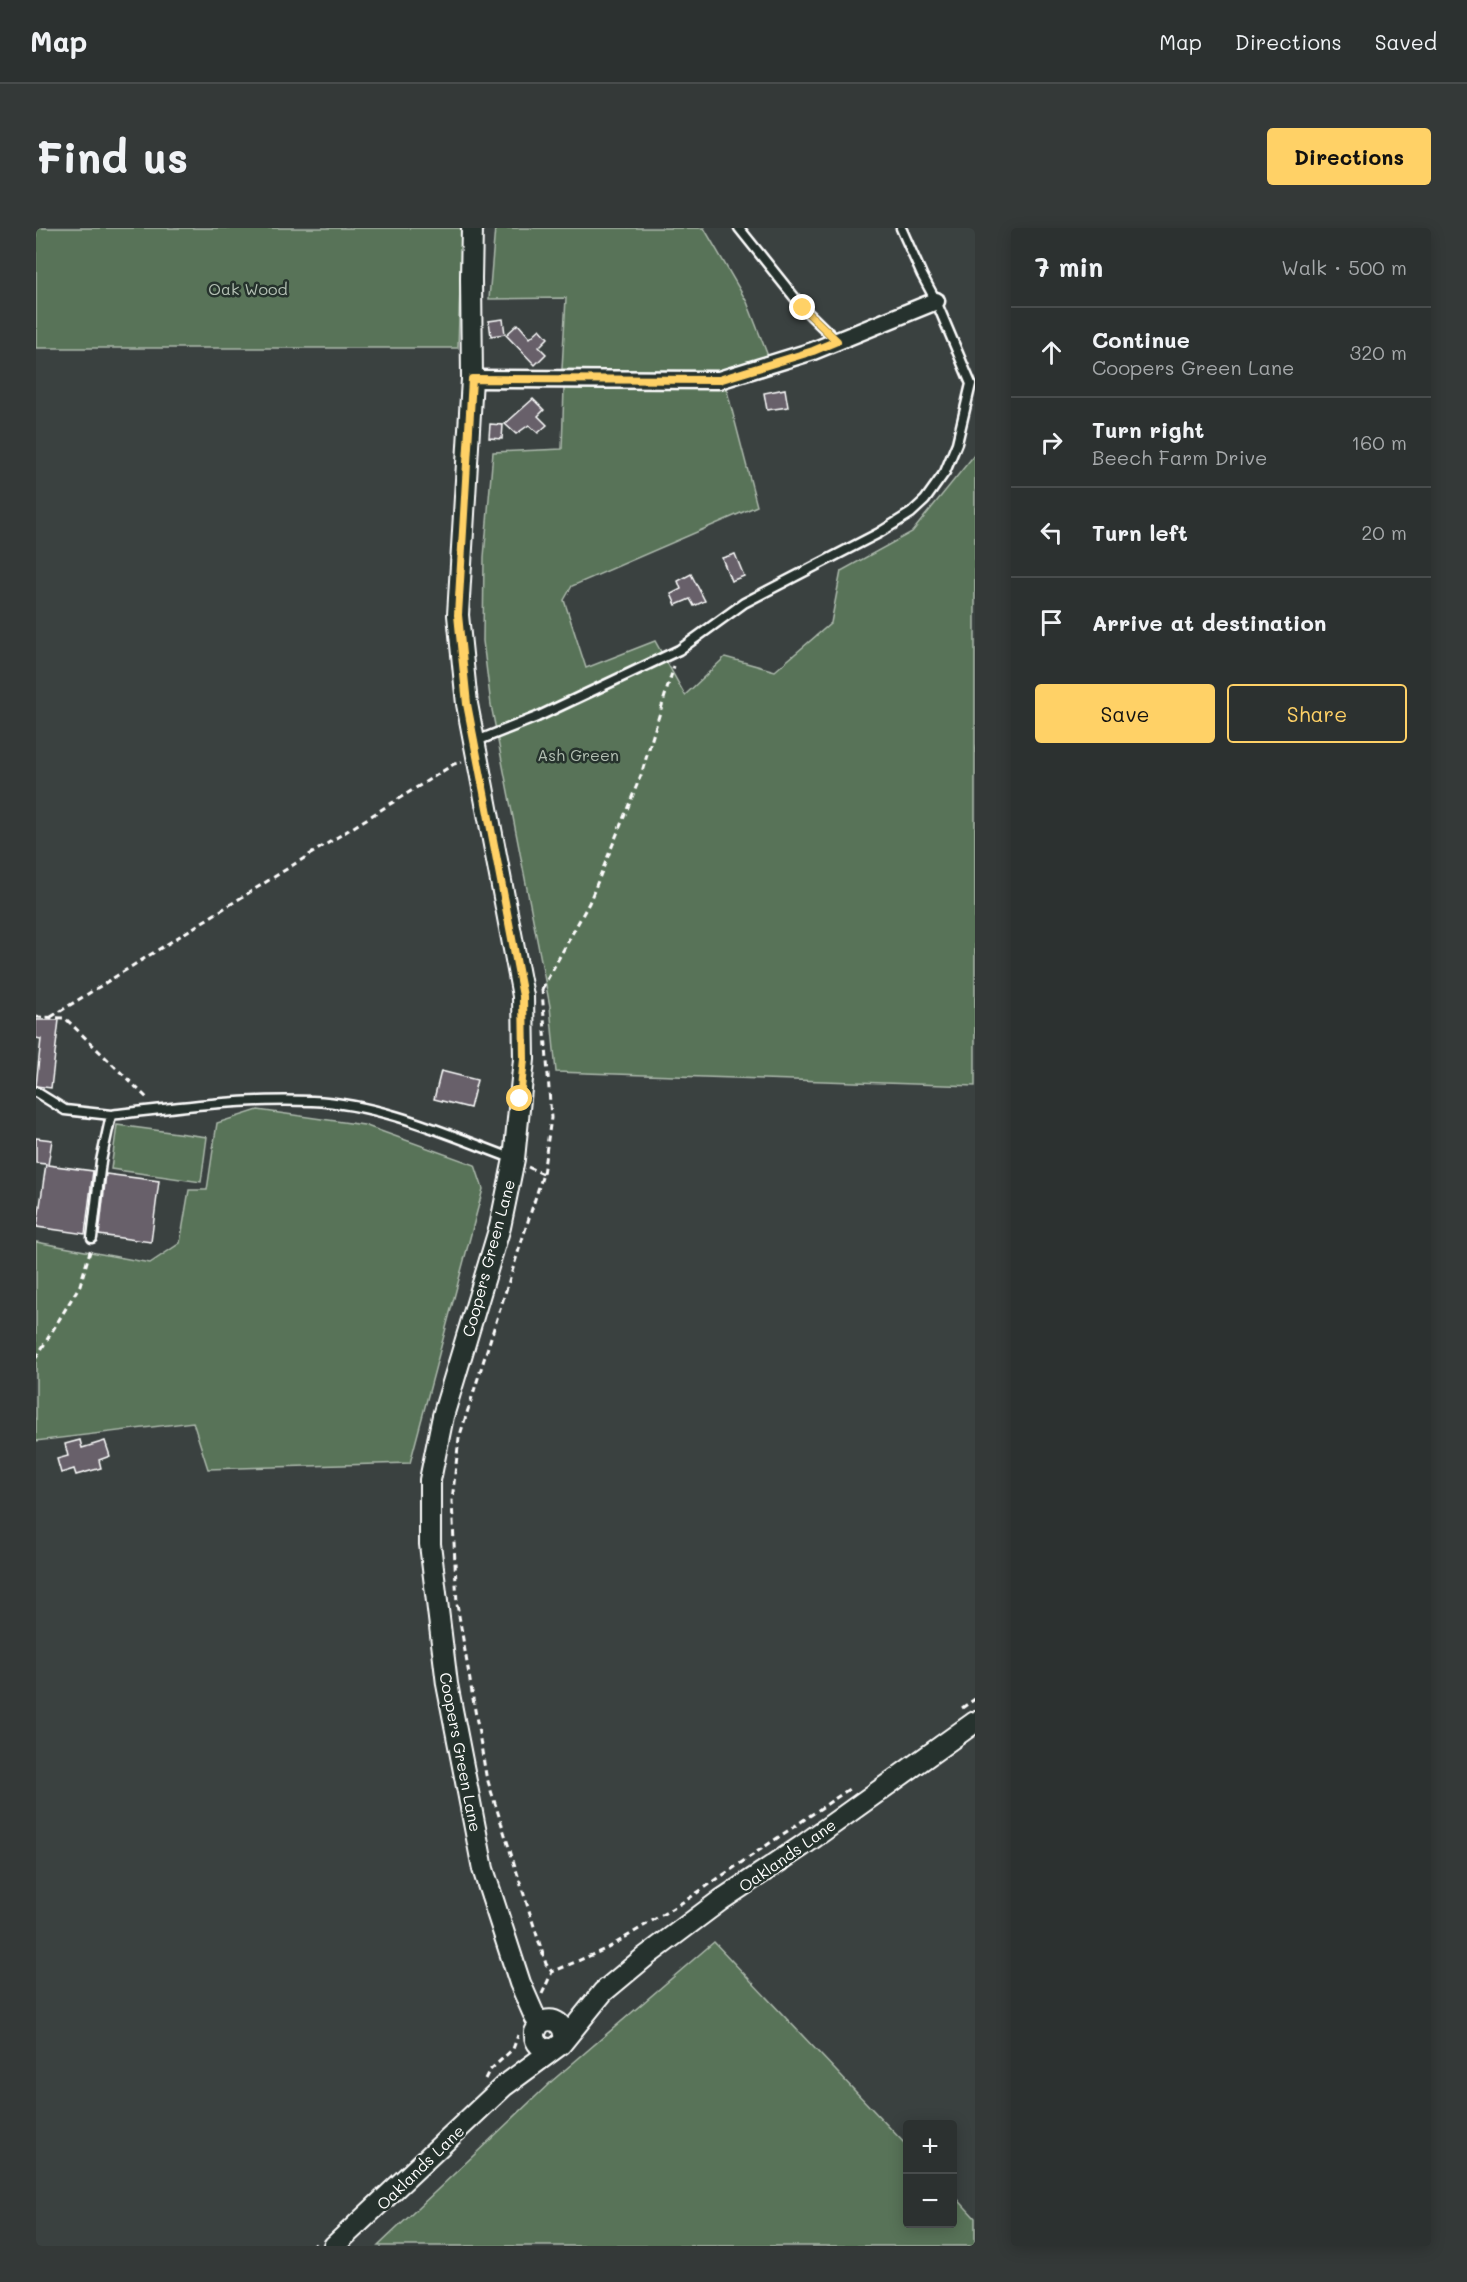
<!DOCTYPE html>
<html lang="en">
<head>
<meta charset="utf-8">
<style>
	body { margin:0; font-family:Mali,sans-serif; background:#343938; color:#f1f3f6 }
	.controls { position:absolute; right:18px; bottom:18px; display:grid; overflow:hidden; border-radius:6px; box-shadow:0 3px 15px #0003 }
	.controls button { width:54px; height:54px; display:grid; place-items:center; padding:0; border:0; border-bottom:2px solid #484c4c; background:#2c3130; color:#f1f3f6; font:30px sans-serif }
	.stop { position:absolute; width:18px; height:18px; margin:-14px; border:4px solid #ffd166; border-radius:50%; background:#fff }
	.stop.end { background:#ffd166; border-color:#fff; box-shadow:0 2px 6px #0008 }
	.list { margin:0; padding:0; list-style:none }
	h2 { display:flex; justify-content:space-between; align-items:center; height:78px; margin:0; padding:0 24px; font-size:26px }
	h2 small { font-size:20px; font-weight:400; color:#a6a9ab }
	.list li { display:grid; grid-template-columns:39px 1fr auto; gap:18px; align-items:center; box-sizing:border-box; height:90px; padding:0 24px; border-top:2px solid #484c4c }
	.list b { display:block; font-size:22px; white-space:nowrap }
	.list p { margin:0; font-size:20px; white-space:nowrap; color:#a6a9ab }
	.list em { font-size:20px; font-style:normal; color:#a6a9ab }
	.actions { display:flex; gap:12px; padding:18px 24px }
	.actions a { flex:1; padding:14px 0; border:2px solid #ffd166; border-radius:6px; text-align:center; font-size:21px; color:#ffd166 }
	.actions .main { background:#ffd166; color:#111 }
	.icon { flex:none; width:33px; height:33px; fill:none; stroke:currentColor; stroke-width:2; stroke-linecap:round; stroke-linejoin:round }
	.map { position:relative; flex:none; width:939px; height:2018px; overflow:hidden; border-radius:6px }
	header { display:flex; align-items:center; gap:36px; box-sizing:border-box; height:84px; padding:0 30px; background:#2c3130; border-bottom:2px solid #484c4c }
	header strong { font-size:28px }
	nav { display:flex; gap:33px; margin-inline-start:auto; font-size:21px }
	.intro { display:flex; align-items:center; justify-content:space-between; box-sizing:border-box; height:144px; padding:0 36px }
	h1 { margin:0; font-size:42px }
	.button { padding:15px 27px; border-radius:6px; background:#ffd166; color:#111; font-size:21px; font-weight:700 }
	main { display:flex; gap:36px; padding:0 36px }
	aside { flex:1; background:#2c3130; border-radius:6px; box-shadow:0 3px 15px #0003 }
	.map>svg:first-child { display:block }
	.green { fill:#597359; stroke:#acb9ac; stroke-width:1.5 }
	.building { fill:#67616b; stroke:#fff; stroke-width:1.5 }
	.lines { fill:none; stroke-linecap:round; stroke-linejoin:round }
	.service-casing { stroke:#fff; stroke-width:13 }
	.minor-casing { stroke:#fff; stroke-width:21 }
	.tertiary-casing { stroke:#fff; stroke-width:24 }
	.path { stroke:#fff; stroke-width:3; stroke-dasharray:6 4.5; stroke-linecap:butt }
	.service { stroke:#26332d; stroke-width:8 }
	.minor { stroke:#26332d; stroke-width:16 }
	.tertiary { stroke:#26332d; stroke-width:20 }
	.route { stroke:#ffd166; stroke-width:8 }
	.labels { text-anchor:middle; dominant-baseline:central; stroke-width:5; stroke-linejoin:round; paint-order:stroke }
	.park-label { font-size:16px; fill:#b4c0b4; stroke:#26332d }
	.street-label { font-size:16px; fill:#fff; stroke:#26332d }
</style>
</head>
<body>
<header>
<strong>Map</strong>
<nav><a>Map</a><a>Directions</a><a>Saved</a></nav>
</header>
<div class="intro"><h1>Find us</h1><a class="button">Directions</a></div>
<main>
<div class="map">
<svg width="939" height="2018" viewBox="0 0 939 2018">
	<rect width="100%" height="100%" fill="#3a4140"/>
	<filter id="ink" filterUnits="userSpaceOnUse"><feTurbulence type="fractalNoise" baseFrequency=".0167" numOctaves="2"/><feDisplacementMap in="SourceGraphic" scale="12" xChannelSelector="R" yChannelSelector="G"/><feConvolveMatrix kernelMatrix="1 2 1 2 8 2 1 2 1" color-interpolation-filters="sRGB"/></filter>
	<g filter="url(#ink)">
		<path class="green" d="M0,0h426l-4,120h-422z
			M459,0h209l43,74 21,54 -57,17 -149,-4 4,-71 -77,1z
			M690,159l31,119 -185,80 -8,14 22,68 69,-27 30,54 40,-38 50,14 56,-48 10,-52 71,-39 63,-78v632l-419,-14 -6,-66 -59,-301 -8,-64 1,-84 9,-105 69,-3 2,-61z
			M222,882l106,15 111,40 8,24 -73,274 -202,6 -15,-47 -157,19v-199l114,21 30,-20 9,-53h18l10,-67z
			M81,897l90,12 -6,45 -90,-13z
			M678,1714l193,204 1,78h44l1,-30 22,24v28h-597l174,-165z"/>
		<path class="building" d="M467,91l2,15 -14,2 -2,-15z
			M482,96l12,14 10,-9 8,9 -9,9 7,7 -11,11 -29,-30z
			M749,161l3,18 -21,3 -3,-17z
			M497,171l11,11 -6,6 9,9 -9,8 -9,-8 -13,9 -11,-10z
			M454,196l13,1 -1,14 -13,-1z
			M699,326l9,22 -13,5 -9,-23z
			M655,346l14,27 -11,5 -4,-7 -14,6 -5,-11 10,-5 -3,-8z
			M0,792h23l-8,68 -15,-2 5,-47 -5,-1z
			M405,843l36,9 -7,28 -36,-9z
			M0,910l16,2 -4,25 45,6 -8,63 -48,-7 9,-63 -10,-1z
			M70,946l53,7 -8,61 -52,-7z
			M44,1212l2,8 23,-7 5,15 -11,4 2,8 -25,7 -2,-6 -13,4 -4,-14 11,-3 -3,-12z"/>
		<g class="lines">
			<defs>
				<path id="service" d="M703,0l64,80 34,33
					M438,514l63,-25 142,-67 65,-47 135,-70 32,-20 14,-13 20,-28 12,-29 14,-59 -35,-83 -14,-26 -21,-47
					M0,864l29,18 46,5
					M56,1010l9,-77 10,-46c66,-8 134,-17 201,-14 70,3 137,34 202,58"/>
				<path id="minor" d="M436,151l247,1 94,-29 123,-50"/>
				<path id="tertiary" d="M436,0l-1,50 1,101 -14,236 9,89 56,292 1,63 -10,100 -14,68 -57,189 -13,64v64l17,140 36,185 37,114 15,34 5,6
					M517,1821c-12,1 -19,-6 -18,-17l5,-9c14,-8 26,2 24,17
					M298,2018l170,-160 57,-42 42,-52 42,-35 76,-57 81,-54 173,-124"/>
			</defs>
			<use href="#service" class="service-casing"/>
			<use href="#minor" class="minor-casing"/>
			<use href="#tertiary" class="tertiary-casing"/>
			<path class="path" d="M506,761l9,129 -8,56 -84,264 -7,63 5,103 29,171 60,189 6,8 56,-24 83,-51 158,-108
				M506,761l47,-86 52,-128 33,-109
				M0,789l29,1 84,82
				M15,789l403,-253 8,-2
				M492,939l15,7
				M0,1130l44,-73 11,-37
				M926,1480l13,-9
				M506,1766l10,-22
				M449,1851l4,-8 24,-22 5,-14
				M274,2018l9,-3"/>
			<use href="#service" class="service"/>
			<use href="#minor" class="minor"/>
			<use href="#tertiary" class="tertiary"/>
		</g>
	</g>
	<g class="lines" filter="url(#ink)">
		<path class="route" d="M484,871l4,-40 -1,-63 -56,-292 -9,-89 14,-236 247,1 94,-29 24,-10 -34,-33"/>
	</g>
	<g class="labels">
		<g class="park-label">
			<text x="212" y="60">Oak Wood</text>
			<text x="542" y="526">Ash Green</text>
		</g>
		<g class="street-label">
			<text transform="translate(452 1030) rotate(-75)">Coopers Green Lane</text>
			<text transform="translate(425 1524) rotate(79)">Coopers Green Lane</text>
			<text transform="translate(751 1627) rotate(-35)">Oaklands Lane</text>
			<text transform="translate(384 1939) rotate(-44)">Oaklands Lane</text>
		</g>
	</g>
</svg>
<div class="controls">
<button>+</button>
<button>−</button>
</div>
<div class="stop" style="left:484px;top:871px"></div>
<div class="stop end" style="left:767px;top:80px"></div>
</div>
<aside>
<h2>7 min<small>Walk · 500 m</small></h2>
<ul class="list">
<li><svg class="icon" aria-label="ahead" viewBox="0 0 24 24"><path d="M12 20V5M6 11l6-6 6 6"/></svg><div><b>Continue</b><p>Coopers Green Lane</p></div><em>320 m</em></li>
<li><svg class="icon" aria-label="right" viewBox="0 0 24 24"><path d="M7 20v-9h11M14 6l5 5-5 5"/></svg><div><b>Turn right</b><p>Beech Farm Drive</p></div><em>160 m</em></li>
<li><svg class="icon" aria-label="left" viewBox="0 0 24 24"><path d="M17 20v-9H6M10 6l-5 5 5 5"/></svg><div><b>Turn left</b></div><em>20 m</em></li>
<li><svg class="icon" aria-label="arrive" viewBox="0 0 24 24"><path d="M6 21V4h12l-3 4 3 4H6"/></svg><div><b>Arrive at destination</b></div></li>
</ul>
<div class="actions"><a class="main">Save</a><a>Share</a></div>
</aside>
</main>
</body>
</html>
